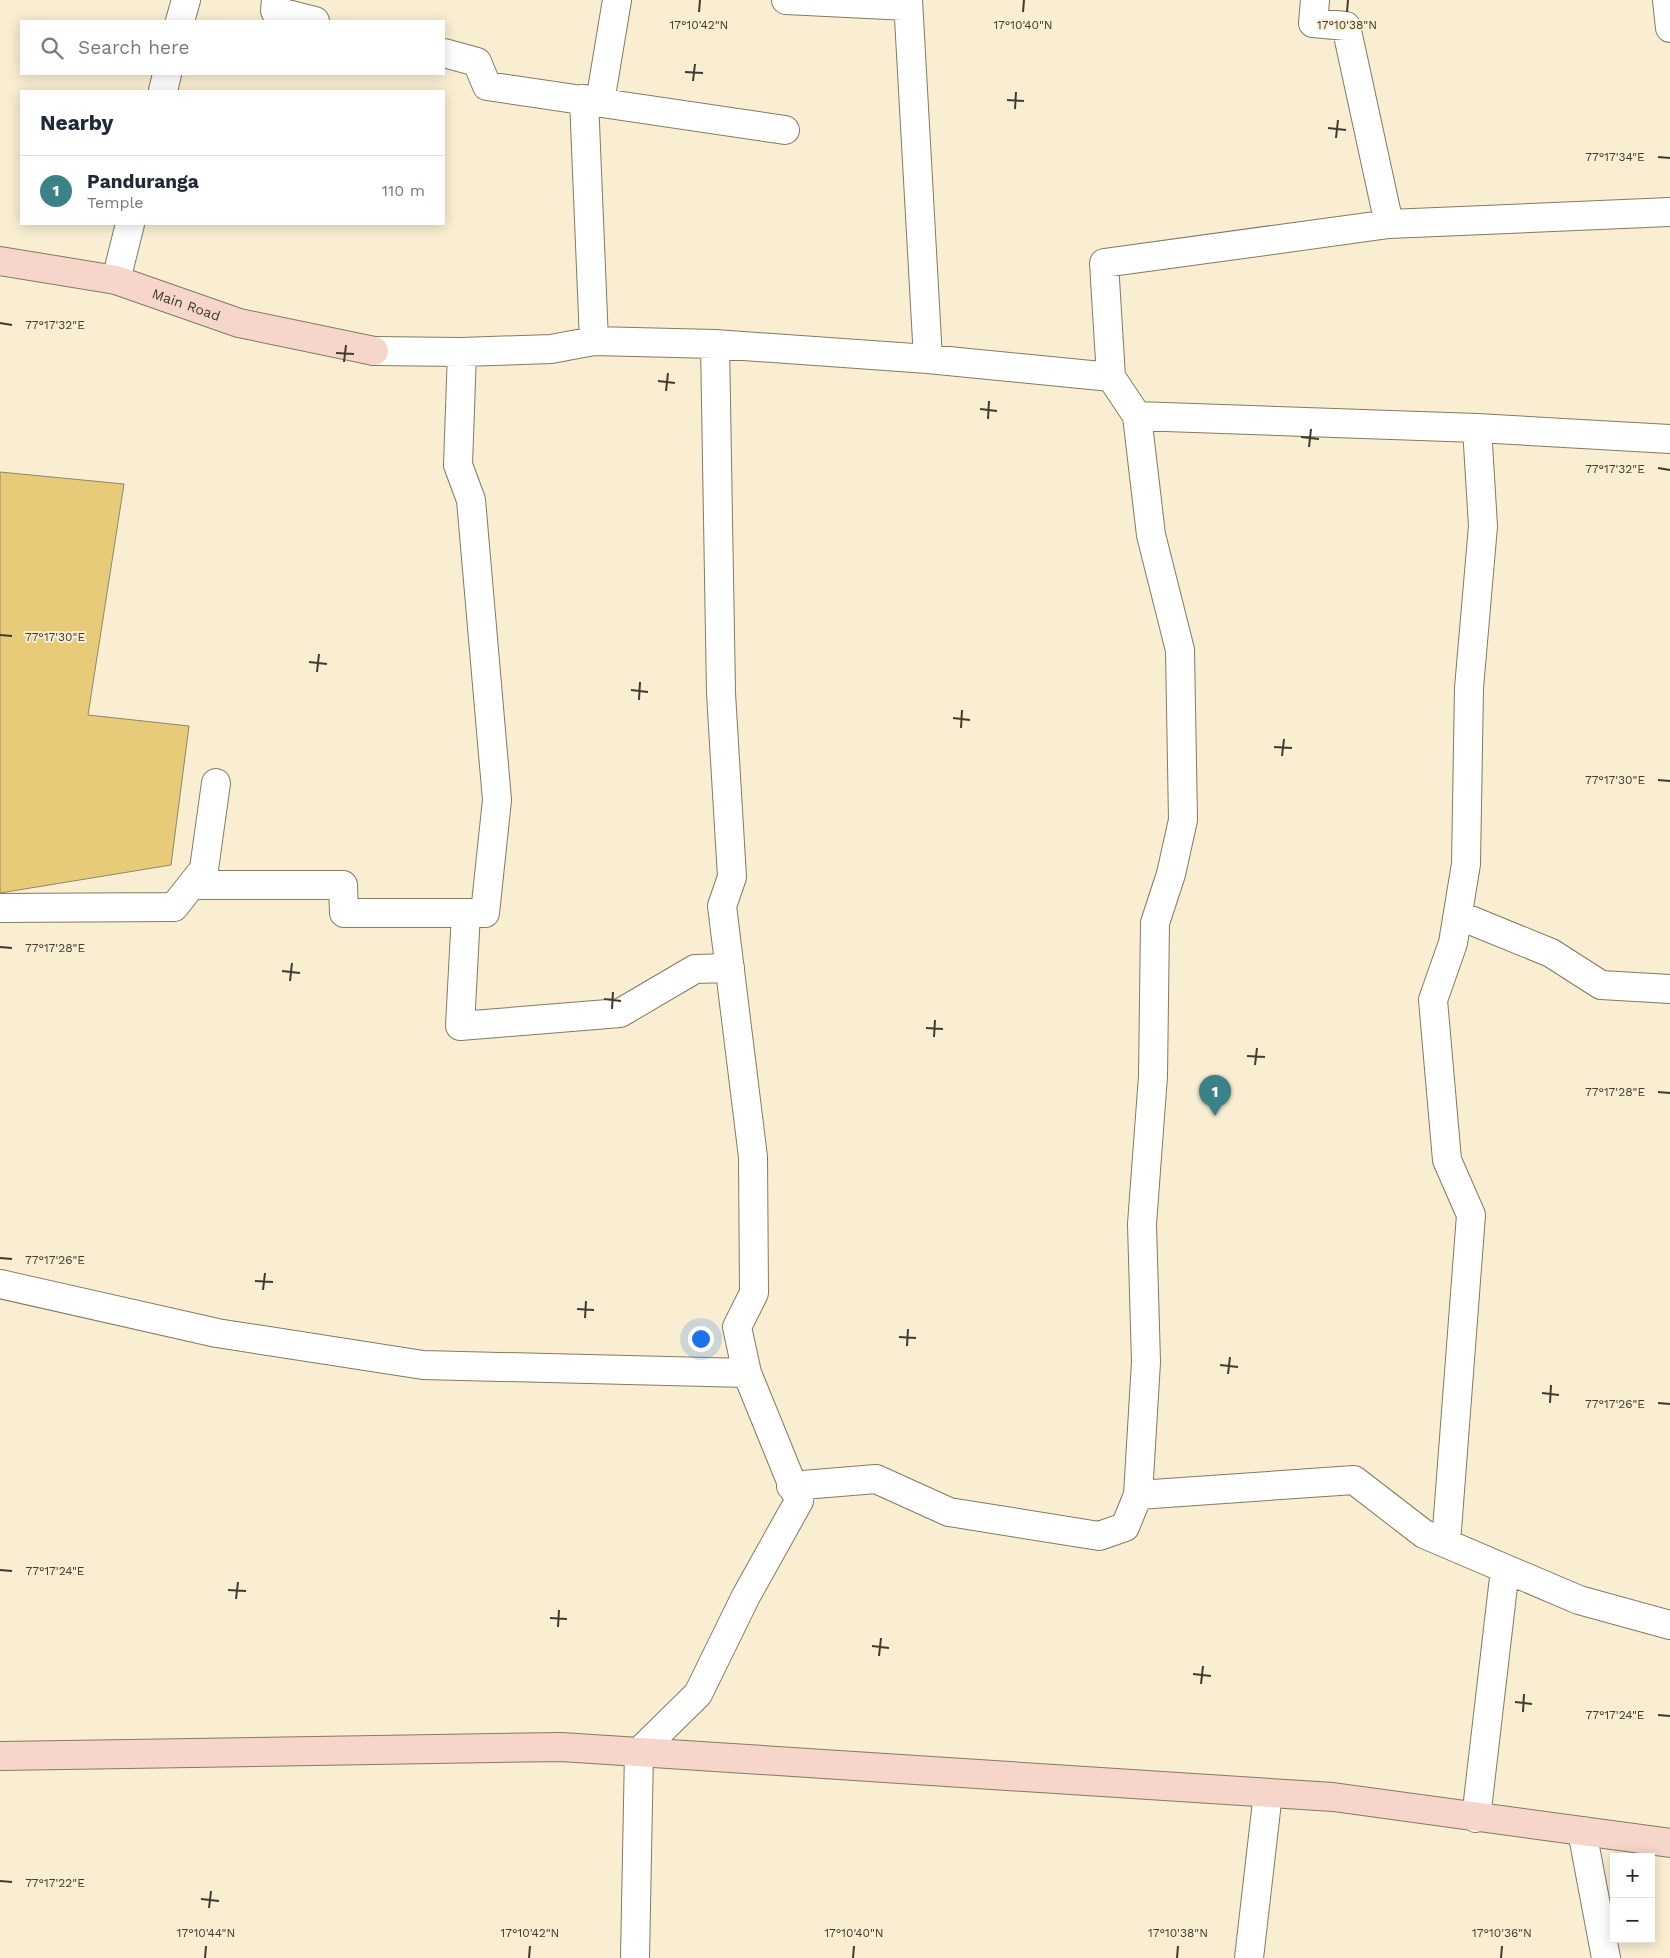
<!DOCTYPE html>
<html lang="en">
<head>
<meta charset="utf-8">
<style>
	body { margin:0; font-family:"Work Sans",sans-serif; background:#f6f6f7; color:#1f2937 }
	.controls { position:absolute; right:15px; bottom:15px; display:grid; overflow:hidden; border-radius:0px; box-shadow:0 2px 12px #0003 }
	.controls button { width:45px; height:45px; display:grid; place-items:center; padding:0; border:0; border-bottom:1px solid #e0e1e3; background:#fff; color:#1f2937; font:25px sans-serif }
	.you { position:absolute; left:700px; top:1338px; width:18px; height:18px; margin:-12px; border:4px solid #fff; border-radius:50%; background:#1a73e8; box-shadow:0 0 0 8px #1a73e833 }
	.badge { display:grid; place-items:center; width:32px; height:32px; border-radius:50%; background:#3a8288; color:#fff; font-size:16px; font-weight:700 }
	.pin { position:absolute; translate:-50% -41px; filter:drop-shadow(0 1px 2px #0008) }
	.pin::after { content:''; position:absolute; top:26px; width:18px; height:15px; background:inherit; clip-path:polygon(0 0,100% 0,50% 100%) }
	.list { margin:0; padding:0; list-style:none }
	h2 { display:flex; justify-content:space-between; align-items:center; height:65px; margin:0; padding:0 20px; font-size:21px }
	h2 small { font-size:16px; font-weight:400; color:#747a83 }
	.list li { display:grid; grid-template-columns:32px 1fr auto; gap:15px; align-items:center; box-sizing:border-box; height:70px; padding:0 20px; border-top:1px solid #e0e1e3 }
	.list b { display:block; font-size:19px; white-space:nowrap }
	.list p { margin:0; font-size:16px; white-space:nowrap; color:#747a83 }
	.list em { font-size:16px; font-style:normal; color:#747a83 }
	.icon { flex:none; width:28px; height:28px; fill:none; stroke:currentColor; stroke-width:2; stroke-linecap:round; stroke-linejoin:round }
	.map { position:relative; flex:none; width:1670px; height:1958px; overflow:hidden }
	.search { position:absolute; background:#fff; box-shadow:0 2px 12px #0003; left:20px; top:20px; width:425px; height:55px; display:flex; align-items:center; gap:12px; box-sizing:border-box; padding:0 18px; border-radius:0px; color:#747a83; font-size:19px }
	.panel { position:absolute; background:#fff; box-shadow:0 2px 12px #0003; left:20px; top:90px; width:425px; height:135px; border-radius:0px }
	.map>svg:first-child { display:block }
	.building { fill:#e8cb79; stroke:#8f866c }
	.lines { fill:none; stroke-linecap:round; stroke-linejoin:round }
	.street-casing { stroke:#837a61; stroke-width:30 }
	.secondary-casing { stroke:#837a61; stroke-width:30 }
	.street { stroke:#fff; stroke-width:28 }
	.secondary { stroke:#f6d5cb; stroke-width:28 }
	.ticks { fill:none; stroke:#3f3b30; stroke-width:2 }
	.labels { text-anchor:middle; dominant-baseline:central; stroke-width:4; stroke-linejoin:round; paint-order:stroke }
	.street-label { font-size:14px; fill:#3f3b30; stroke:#f9eed2 }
	.ticks-label { font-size:12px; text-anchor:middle; fill:#3f3b30; stroke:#f9eed2; stroke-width:4; stroke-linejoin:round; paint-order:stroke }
</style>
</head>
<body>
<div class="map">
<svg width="1670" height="1958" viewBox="0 0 1670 1958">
	<rect width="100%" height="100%" fill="#f9eed2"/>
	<path class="building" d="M0,472l124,12 -36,231 101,11 -18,139 -171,28z"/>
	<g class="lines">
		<defs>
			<path id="street" d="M276,0l-1,11 40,10
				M786,0l122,6
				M908,0l20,359
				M1667,0l3,28
				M180,21l6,-21
				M444,53l33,9 10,24 298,44
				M163,91l4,-17
				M584,99l10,242
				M600,102l17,-102
				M1389,224l281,-12
				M116,280l14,-56
				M715,344l6,349 11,184 -10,29 31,251 1,136 -17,34 10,46
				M374,351l88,1 89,-3 43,-8 121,3 213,15 183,18 26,39 14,119 29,115 3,170 -12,54 -16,49 -2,153 -11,148 4,138 -8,133 -13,32 -26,9 -150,-24 -73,-33 -85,7
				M1111,377l-7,-114 285,-39 -43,-198 -33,-3 2,-23
				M1137,416l340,12
				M191,885h152l1,28h141l12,-113 -26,-300 -13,-35 4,-113
				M0,908l174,-1 30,-38 12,-86
				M466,913l-6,113 160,-13 75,-44 35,-1
				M1458,915l93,38 50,32 69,4
				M0,1284l217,49 206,32 324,8 52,128 -53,95 -48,98 -59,58 -4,206
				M1138,1495l216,-15 70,54 155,66 91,25
				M1446,1543l25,-328 -24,-55 -14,-160 20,-57 13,-79 3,-176 14,-162 -6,-98 193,11
				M1476,1818l29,-249
				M1582,1831l24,127
				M1249,1958l19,-165"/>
			<g id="secondary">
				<path id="s1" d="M0,261l116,19 123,43 135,28"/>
				<path d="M0,1756l561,-9 772,50 337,46"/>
			</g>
		</defs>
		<use href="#street" class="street-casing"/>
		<use href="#secondary" class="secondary-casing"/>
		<use href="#street" class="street"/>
		<use href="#secondary" class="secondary"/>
	</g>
	<path class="ticks" d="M699,12l1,-12M1023,12l1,-12M1347,12l1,-12M685,72l18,1M693,81l2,-17M1007,100l17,1M1015,109l1,-17M1328,128l18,2M1336,138l2,-18M1658,157l12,1M0,323l12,2M336,353l18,1M344,362l2,-17M658,381l17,2M666,391l2,-18M980,409l17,2M988,419l1,-18M1301,437l18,2M1309,447l2,-18M1658,468l12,2M0,635l12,1M309,662l18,2M317,672l2,-18M631,690l17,2M639,700l1,-18M953,718l17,2M961,728l1,-18M1274,747l18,1M1282,756l2,-17M1658,780l12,1M0,947l12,1M282,971l18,2M290,981l2,-18M604,999l17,2M612,1009l1,-17M926,1028l17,1M934,1037l1,-17M1247,1056l18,1M1255,1065l2,-17M1658,1092l12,1M0,1258l12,1M255,1281l18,1M263,1290l2,-17M577,1309l17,1M585,1318l1,-17M899,1337l17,1M907,1346l1,-17M1220,1365l18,2M1228,1374l2,-17M1542,1393l17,2M1550,1403l1,-18M1658,1403l12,1M0,1570l12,1M228,1590l18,1M236,1599l2,-17M550,1618l17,1M558,1627l1,-17M872,1646l17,2M879,1656l2,-18M1193,1674l18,2M1201,1684l2,-18M1515,1702l17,2M1523,1712l1,-18M1658,1715l12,1M0,1881l12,1M201,1899l18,2M209,1908l2,-17M205,1958l1,-12M529,1958l1,-12M853,1958l1,-12M1177,1958l1,-12M1501,1958l1,-12"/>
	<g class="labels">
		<g class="street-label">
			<text stroke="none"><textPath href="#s1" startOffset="192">Main Road</textPath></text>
		</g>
	</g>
	<g class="ticks-label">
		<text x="699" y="29">17°10'42"N</text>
		<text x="1023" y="29">17°10'40"N</text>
		<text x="1347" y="29">17°10'38"N</text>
		<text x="1615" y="161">77°17'34"E</text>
		<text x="55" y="329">77°17'32"E</text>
		<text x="1615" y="473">77°17'32"E</text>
		<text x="55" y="641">77°17'30"E</text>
		<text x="1615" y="784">77°17'30"E</text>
		<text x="55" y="952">77°17'28"E</text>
		<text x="1615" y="1096">77°17'28"E</text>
		<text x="55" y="1264">77°17'26"E</text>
		<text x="1615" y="1408">77°17'26"E</text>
		<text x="55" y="1575">77°17'24"E</text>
		<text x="1615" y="1719">77°17'24"E</text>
		<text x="55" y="1887">77°17'22"E</text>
		<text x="206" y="1937">17°10'44"N</text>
		<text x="530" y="1937">17°10'42"N</text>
		<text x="854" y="1937">17°10'40"N</text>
		<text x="1178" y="1937">17°10'38"N</text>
		<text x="1502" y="1937">17°10'36"N</text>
	</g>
</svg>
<div class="controls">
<button>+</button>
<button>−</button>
</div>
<div class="you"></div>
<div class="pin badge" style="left:1215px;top:1116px">1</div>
<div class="search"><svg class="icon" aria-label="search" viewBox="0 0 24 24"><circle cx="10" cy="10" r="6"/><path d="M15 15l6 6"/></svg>Search here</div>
<section class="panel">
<h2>Nearby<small></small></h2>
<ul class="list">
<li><span class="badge">1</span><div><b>Panduranga</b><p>Temple</p></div><em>110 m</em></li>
</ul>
</section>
</div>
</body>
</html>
